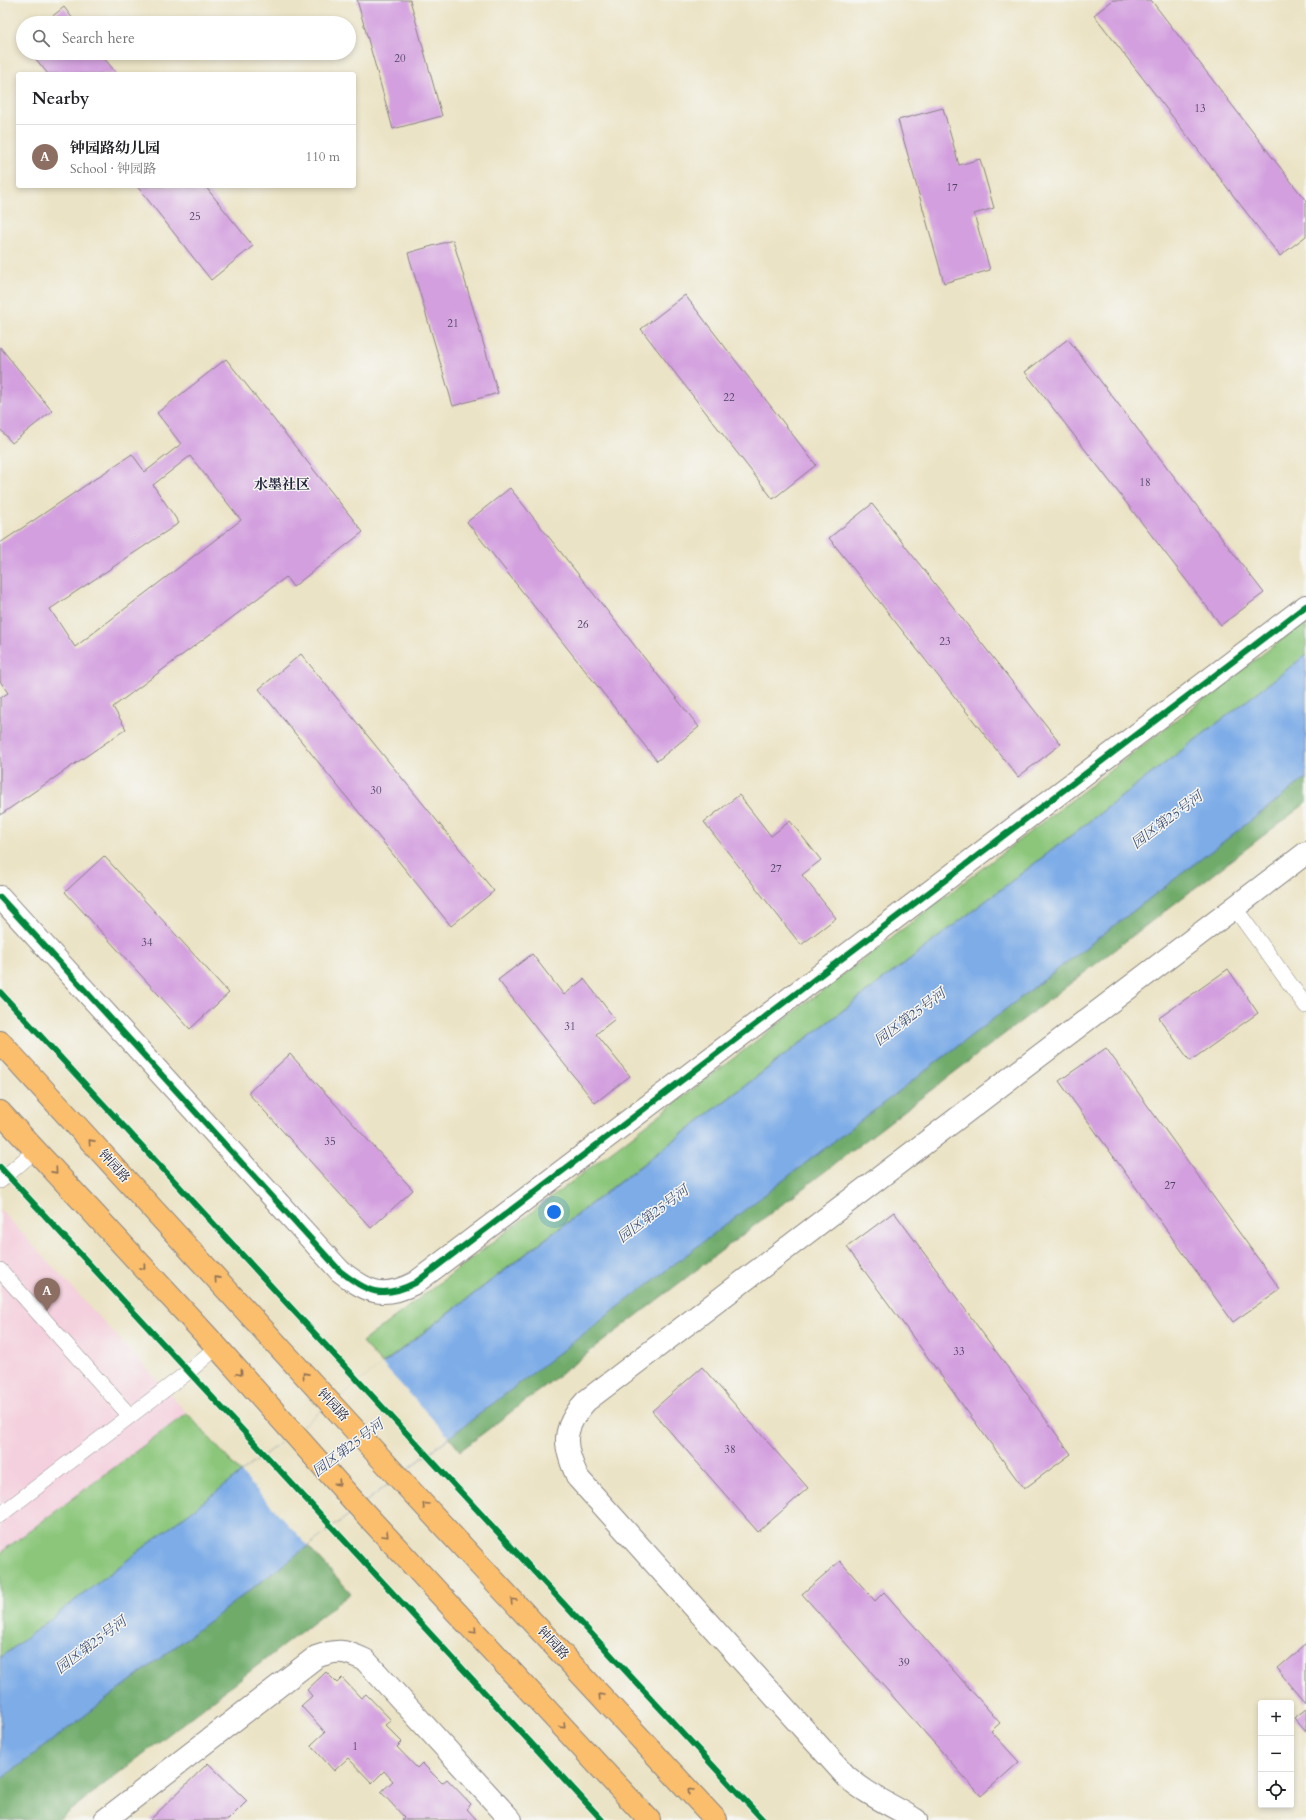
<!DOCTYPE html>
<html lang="en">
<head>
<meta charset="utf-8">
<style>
	body { margin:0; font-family:Cardo,"Noto Serif SC",serif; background:#f2f2f2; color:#202124 }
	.controls { position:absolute; right:12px; bottom:12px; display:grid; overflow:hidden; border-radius:4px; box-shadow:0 2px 6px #0003 }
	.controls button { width:36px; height:36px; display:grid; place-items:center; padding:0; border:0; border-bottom:1px solid #e0e0e0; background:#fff; color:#202124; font:20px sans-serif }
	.you { position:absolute; left:554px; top:1212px; width:14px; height:14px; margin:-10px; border:3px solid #fff; border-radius:50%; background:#1a73e8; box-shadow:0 0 0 6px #1a73e833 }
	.badge { display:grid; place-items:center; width:26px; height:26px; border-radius:50%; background:#b5179e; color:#fff; font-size:13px; font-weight:700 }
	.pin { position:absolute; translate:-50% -33px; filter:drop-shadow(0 1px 2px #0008) }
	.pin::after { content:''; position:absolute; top:21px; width:14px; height:12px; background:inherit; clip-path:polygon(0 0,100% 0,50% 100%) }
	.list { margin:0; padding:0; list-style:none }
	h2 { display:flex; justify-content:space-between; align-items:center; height:52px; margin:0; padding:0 16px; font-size:17px }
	h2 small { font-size:13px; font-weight:400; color:#757577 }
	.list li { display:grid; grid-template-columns:26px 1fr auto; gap:12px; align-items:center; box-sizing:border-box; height:64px; padding:0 16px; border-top:1px solid #e0e0e0 }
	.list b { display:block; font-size:15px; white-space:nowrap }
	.list p { margin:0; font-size:13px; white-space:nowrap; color:#757577 }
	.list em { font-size:13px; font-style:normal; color:#757577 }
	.icon { flex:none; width:22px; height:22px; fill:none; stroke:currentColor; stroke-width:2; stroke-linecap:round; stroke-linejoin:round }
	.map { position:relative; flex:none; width:1306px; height:1820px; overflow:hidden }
	.search { position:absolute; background:#fff; box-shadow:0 2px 6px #0003; left:16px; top:16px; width:340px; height:44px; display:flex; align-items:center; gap:10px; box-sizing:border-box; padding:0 14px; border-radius:22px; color:#757577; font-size:15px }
	.panel { position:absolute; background:#fff; box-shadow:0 2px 6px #0003; left:16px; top:72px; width:340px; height:116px; border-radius:4px }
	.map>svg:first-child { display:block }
	.built { fill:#f4cfdd }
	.green { fill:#8bc67a; stroke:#56745a }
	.forest { fill:#70ab6a; stroke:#496652 }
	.water { fill:#7dace7; stroke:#506791 }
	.pier { fill:#ebe3c5 }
	.building { fill:#d39fdf; fill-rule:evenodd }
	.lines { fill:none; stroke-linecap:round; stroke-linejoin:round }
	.lane-casing { stroke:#868280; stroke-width:16 }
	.street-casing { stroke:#868280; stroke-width:24 }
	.primary-casing { stroke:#868280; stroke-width:24 }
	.lane { stroke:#fff; stroke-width:15 }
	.street { stroke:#fff; stroke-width:22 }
	.primary { stroke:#fabe6d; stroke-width:22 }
	.cycleway-casing { stroke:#f6f6f2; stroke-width:8 }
	.cycleway { stroke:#00873e; stroke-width:6 }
	.oneway { stroke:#8e7054 }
	.labels { text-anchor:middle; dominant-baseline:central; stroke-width:3; stroke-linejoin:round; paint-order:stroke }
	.number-label { font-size:11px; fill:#4e4164 }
	.street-label { font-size:13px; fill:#22223b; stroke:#f6f6f2 }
	.neighbourhood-label { font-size:14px; font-weight:bold; fill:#22223b; stroke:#f6f6f2 }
	.water-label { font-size:14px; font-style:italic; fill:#425277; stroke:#f6f6f2 }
</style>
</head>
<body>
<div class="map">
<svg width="1306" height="1820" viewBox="0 0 1306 1820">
	<rect width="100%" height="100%" fill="#f6f6f2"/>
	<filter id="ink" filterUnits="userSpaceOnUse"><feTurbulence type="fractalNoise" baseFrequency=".025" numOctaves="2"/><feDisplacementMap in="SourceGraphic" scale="8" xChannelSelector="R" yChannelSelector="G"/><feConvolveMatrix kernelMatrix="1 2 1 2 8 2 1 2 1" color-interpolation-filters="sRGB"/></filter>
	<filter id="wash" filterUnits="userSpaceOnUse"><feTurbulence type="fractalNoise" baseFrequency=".012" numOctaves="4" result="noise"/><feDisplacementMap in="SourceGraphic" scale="16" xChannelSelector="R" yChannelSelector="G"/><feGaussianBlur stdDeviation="0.9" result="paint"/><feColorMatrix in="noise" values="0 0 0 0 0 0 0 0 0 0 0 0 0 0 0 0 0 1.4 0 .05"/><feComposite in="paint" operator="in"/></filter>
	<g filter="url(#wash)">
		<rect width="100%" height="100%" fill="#ebe3c5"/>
		<path class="built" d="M0,1209l187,204 -187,140z"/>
		<path class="green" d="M1306,621v34l-924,709 -20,-22z
			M187,1413l54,60 -241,185v-105z"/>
		<path class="forest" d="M1306,778v25l-846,648 -11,-14z
			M308,1546l43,47 -293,227h-58v-40z"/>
		<path class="water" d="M1306,655v123l-998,768 -308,234v-122z"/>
		<path class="pier" d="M382,1364l67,73 -141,109 -67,-73z"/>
		<g id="blocks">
			<path class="building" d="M357,0h53l32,116 -49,13z
				M1113,0h38l155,201v35l-26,20 -186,-241z
				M64,7l12,16h-32z
				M31,53h69l17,21h-69z
				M943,108l16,57 21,-6 14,49 -20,6 16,56 -46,13 -46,-163z
				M137,186h68l48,60 -42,34z
				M453,240l45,153 -45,13 -45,-153z
				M685,295l131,170 -43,34 -132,-170z
				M1068,339l196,254 -43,32 -196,-253z
				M0,347l52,64 -40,32 -12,-14z
				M226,359l137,173 -70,55 -7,-10 -173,130 13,22 -126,86v-117l8,-5 -8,-12v-138l132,-89 13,18 36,-28 -24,-31zM190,456l51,64 -166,127 -25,-38 129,-86 -26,-38z
				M510,488l189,239 -42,34 -190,-239z
				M872,504l189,240 -43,33 -189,-239z
				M301,654l193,237 -43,35 -192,-237z
				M739,795l32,41 19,-15 31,39 -19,15 34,43 -35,27 -97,-123z
				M104,856l125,137 -39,36 -125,-137z
				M532,954l32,41 20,-16 31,40 -19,15 34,42 -35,27 -97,-123z
				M1228,969l30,44 -68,48 -31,-43z
				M1106,1048l174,241 -47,33 -174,-241z
				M290,1054l123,136 -42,38 -123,-135z
				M894,1212l177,242 -47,35 -177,-242z
				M702,1367l106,121 -50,44 -106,-121z
				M840,1561l35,40 9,-9 116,131 -9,8 28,31 -38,34 -179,-202z
				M1306,1644v59l-29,-34z
				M326,1672l11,11 5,-5 19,20 5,-4 25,26 -6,5 17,17 -5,5 20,21 5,-5 20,20 5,-4 24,25 -4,5 10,11h-75l2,-3 -23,-25 12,-11 -9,-10 -12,12 -24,-25 -14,13 -23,-26 14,-13 -24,-26 11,-10 -5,-6z
				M1306,1709v23l-12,-14z
				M208,1763l39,38 -19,19h-78z"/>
		</g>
	</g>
	<g filter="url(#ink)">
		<use href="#blocks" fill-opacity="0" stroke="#868280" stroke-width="1"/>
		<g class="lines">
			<defs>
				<path id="lane" d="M1234,907l72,99
					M0,1181l36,-31
					M0,1270l130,146
					M0,1515l188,-143 29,-25"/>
				<path id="street" d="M0,897l340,374c27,21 42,29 75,12l891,-677
					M105,1820l211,-163c21,-8 28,-7 49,3l146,160
					M916,1820c-24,-15 -49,-25 -70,-44l-268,-298c-15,-32 -17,-49 8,-77l720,-548"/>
				<path id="primary" d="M0,1042l398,435 318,343
					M0,1112l217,235 142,160 290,313"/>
			</defs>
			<use href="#lane" class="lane-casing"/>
			<use href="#street" class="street-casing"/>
			<use href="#primary" class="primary-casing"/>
			<use href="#lane" class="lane"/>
			<use href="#street" class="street"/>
			<use href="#primary" class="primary"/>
			<defs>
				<path id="cycleway" d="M0,897l340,374c27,21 42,29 75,12l891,-677
					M0,992l763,828
					M0,1167l602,653"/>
			</defs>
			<use href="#cycleway" class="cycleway-casing"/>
			<use href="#cycleway" class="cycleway"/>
		</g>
		<defs><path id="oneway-chevron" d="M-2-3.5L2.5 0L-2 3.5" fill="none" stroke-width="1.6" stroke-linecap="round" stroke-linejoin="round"/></defs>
		<g class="oneway">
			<use href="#oneway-chevron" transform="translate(91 1142) rotate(-132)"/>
			<use href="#oneway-chevron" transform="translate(55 1171) rotate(48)"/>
			<use href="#oneway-chevron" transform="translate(143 1267) rotate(48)"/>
			<use href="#oneway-chevron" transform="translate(217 1279) rotate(-132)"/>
			<use href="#oneway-chevron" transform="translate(240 1373) rotate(49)"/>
			<use href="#oneway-chevron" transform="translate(305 1375) rotate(-132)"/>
			<use href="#oneway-chevron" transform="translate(338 1483) rotate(48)"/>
			<use href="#oneway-chevron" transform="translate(425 1505) rotate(-133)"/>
			<use href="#oneway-chevron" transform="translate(386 1535) rotate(47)"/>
			<use href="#oneway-chevron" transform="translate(513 1601) rotate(-133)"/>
			<use href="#oneway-chevron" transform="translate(474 1631) rotate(47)"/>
			<use href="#oneway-chevron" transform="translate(601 1696) rotate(-133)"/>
			<use href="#oneway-chevron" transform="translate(563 1726) rotate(47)"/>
			<use href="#oneway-chevron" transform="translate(690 1791) rotate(-133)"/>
		</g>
	</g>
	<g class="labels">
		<g class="number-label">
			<text x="400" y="58">20</text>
			<text x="1200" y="108">13</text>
			<text x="952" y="187">17</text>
			<text x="195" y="216">25</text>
			<text x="453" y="323">21</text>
			<text x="729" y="397">22</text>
			<text x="1145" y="482">18</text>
			<text x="583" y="624">26</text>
			<text x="945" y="641">23</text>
			<text x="376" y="790">30</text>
			<text x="776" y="868">27</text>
			<text x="147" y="942">34</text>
			<text x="570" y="1026">31</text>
			<text x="330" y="1141">35</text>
			<text x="1170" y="1185">27</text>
			<text x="959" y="1351">33</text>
			<text x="730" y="1449">38</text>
			<text x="904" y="1662">39</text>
			<text x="355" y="1746">1</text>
		</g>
		<g class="street-label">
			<text transform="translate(114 1166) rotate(48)">钟园路</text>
			<text transform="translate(333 1405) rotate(47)">钟园路</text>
			<text transform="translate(553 1643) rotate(47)">钟园路</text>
		</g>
		<g class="neighbourhood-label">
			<text x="282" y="484">水墨社区</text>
		</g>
		<g class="water-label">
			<text transform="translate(1167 820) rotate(-37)">园区第25号河</text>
			<text transform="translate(910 1017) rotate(-37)">园区第25号河</text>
			<text transform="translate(653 1214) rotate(-37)">园区第25号河</text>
			<text transform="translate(348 1448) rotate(-37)">园区第25号河</text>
			<text transform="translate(91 1645) rotate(-37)">园区第25号河</text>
		</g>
	</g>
</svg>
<div class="controls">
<button>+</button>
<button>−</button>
<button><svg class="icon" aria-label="locate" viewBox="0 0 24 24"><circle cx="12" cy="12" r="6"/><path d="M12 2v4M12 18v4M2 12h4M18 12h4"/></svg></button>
</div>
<div class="you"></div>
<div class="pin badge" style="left:47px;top:1311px;background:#8d6e63">A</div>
<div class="search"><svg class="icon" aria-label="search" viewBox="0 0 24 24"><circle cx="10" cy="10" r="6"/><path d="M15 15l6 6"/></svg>Search here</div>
<section class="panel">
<h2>Nearby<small></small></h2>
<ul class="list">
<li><span class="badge" style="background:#8d6e63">A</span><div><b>钟园路幼儿园</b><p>School · 钟园路</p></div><em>110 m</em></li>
</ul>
</section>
</div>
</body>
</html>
